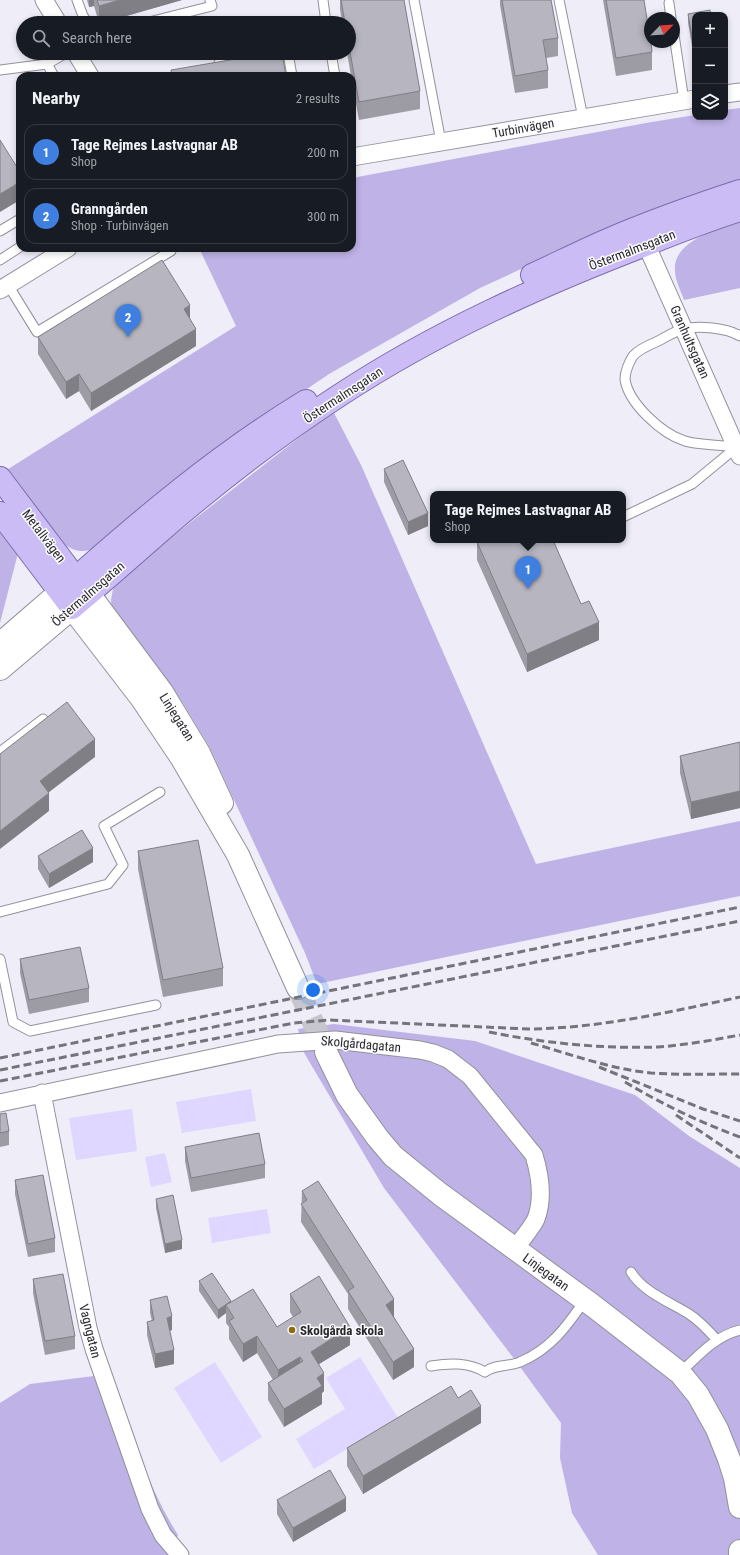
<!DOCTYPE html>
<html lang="en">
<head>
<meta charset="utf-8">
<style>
	body { margin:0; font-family:"Roboto Condensed",sans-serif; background:#20242c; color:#f1f3f6 }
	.controls { position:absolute; right:12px; top:12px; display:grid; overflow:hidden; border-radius:8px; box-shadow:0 2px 6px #0003 }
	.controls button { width:36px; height:36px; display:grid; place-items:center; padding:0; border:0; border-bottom:1px solid #363941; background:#171b24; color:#f1f3f6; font:20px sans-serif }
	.compass { position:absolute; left:644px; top:12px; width:36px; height:36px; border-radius:50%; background:#171b24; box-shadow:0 2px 6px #0003; rotate:65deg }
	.you { position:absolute; left:313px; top:990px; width:14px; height:14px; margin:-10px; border:3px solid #fff; border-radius:50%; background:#1a73e8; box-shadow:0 0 0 6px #1a73e833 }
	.badge { display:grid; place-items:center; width:26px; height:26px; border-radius:50%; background:#2563eb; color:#fff; font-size:13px; font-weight:700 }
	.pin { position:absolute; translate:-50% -33px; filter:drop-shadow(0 1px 2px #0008) }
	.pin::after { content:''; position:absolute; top:21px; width:14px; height:12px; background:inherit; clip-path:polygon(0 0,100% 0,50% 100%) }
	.popup { position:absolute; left:430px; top:491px; width:196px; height:52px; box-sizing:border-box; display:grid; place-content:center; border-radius:8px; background:#171b24; filter:drop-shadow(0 1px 3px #0005); font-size:13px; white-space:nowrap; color:#9ea1a6 }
	.popup b { font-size:15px; color:#f1f3f6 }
	.popup::after { content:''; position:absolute; left:50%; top:100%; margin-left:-8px; border:8px solid transparent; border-top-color:#171b24 }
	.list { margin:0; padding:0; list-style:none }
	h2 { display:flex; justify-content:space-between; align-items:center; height:52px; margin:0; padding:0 16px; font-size:17px }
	h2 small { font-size:13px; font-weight:400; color:#9ea1a6 }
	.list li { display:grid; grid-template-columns:26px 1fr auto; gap:12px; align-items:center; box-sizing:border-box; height:56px; margin:0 8px 8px; padding:0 8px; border:1px solid #363941; border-radius:12px }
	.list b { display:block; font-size:15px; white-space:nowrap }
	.list p { margin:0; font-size:13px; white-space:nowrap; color:#9ea1a6 }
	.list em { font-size:13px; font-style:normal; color:#9ea1a6 }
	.icon { flex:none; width:22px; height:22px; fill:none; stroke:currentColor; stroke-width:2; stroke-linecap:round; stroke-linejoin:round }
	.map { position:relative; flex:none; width:740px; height:1555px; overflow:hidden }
	.search { position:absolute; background:#171b24; box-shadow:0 2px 6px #0003; left:16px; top:16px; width:340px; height:44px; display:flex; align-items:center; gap:10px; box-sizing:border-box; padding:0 14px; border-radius:22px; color:#9ea1a6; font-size:15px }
	.panel { position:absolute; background:#171b24; box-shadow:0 2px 6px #0003; left:16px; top:72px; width:340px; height:180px; border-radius:12px }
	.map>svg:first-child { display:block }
	.green { fill:#dfd7ff }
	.forest { fill:#beb2e6 }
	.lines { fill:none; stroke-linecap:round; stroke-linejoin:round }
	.tertiary-tunnel { stroke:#c7c6cf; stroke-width:22; stroke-dasharray:22 11; stroke-linecap:butt }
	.service-casing { stroke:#93919b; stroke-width:11 }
	.minor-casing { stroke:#93919b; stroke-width:19 }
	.tertiary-casing { stroke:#93919b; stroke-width:24 }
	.secondary-casing { stroke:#93919b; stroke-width:24 }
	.primary-casing { stroke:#7d6cac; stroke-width:24 }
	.service { stroke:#fff; stroke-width:9 }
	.minor { stroke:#fff; stroke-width:17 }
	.tertiary { stroke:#fff; stroke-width:22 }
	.secondary { stroke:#fff; stroke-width:22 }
	.primary { stroke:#ccbcf6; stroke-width:22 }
	.rail { stroke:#75747b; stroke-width:3; stroke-dasharray:8 4; stroke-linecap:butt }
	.wall { fill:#9d9ca5 }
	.shaded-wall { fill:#807f86 }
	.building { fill:#b7b5c0; stroke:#807f86 }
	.poi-dot { fill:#8d6a0c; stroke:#fcfcfe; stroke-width:1.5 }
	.labels { text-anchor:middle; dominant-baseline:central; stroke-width:3; stroke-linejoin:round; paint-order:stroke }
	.street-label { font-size:13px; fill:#29292d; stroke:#fcfcfe }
	.poi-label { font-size:13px; font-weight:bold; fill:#29292d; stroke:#fcfcfe; text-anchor:start }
</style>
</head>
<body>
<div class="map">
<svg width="740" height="1555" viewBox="0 0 740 1555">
	<rect width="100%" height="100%" fill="#efedf8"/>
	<path class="green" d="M251,1089l5,32 -74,12 -6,-31z
		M132,1109l5,42 -61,9 -7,-42z
		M165,1153l7,29 -21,5 -6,-30z
		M267,1209l4,24 -59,10 -4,-25z
		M360,1357l38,61 -84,51 -18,-30 49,-30 -19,-31z
		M215,1362l47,75 -41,26 -47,-75z"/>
	<path class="forest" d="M740,108v76l-167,61 -93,43 -151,86 -68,46 -162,127c-16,6 -22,6 -37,-4l-57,-72 231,-145 -37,-78h153v-70l294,-55 49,-8v2h30v-7z
		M740,222v66l-56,12c-3,-9 -9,-20 -9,-29 -3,-30 43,-42 65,-49z
		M333,411l28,54 175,399 204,-43v75l-423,88 -12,-31 -96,-207 -28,-46 -30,-41 -39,-48 -1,-11 2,-11 8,-11 39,-32z
		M0,531l18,22 -18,70z
		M334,1024l141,17 160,54 54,41 51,32v387h-142l-26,-42 -12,-55 1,-35 -46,-63 -131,-172 -81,-137 -5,-22z
		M110,1374c20,54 37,112 68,161l-8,20h-170v-152l30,-19z"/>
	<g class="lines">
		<path class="tertiary-tunnel" d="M298,988l28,64"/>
		<defs>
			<path id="service" d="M77,0l6,16 5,7
				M323,0l3,23
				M414,0l27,142
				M559,0l24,118
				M669,3l2,15
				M145,23l67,-17 -2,-6
				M674,35l10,66
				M288,53l4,23
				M331,53l4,23
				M219,63l29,-6
				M47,64l7,12
				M0,70l47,-6 19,-11
				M0,231l20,-12
				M0,260l20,-13
				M8,285l29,47 134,-81 -1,-3
				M736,447c-15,-2 -38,-2 -51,-6 -23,-7 -57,-38 -60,-62 0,-7 4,-17 8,-23 5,-6 16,-11 23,-14 9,-4 18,-11 28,-13 14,-4 43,-1 56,7
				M623,517l69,-33 46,-38
				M0,752l43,-33
				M0,912l108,-28 15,-19 -19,-39 56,-34
				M0,959l13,63 17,9 126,-26
				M631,1272c12,20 39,30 58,42 11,7 19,16 28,26
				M431,1366c19,-3 37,-4 54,6 9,-8 24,-5 35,-10 31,-13 47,-36 65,-62
				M680,1373c18,-17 35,-37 60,-43"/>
			<path id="minor" d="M44,0l14,23
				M76,53l14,23
				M725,94l15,-2
				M352,157l343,-58
				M642,235l98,221
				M0,290l68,-42
				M42,1093l46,235 6,21 56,160 13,26 17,20
				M0,1103l278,-59 57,-4 85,10 13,3 15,6 22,17 64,79c6,20 10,43 2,64 -5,10 -15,21 -21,30"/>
			<path id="tertiary" d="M89,594l73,98 37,61 23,50
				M72,608l70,91 39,58 57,98 60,133
				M326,1052l21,43 30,42 16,19 47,38 152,111 88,68 18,22 19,34 12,30 6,19 5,29
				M740,1555v-4"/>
			<path id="secondary" d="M0,644l60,-52
				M0,669l72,-61"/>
			<path id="primary" d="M532,275c24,-11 48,-23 73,-34 44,-19 89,-35 135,-50
				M0,478l84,111
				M0,513l72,95c35,-29 69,-60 104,-90 52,-44 107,-86 164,-123 96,-63 201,-110 308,-151 30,-12 61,-24 92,-34
				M60,592c77,-69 157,-137 246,-191"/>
		</defs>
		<use href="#service" class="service-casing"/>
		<use href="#minor" class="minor-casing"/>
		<use href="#tertiary" class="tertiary-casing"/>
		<use href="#secondary" class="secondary-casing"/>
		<use href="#primary" class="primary-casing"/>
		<use href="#service" class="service"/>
		<use href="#minor" class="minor"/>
		<use href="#tertiary" class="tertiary"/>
		<use href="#secondary" class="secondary"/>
		<use href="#primary" class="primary"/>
		<path class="rail" d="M489,1032c55,11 113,17 169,15 28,-2 55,-7 82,-12
			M531,1043c39,11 79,26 120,30 29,2 59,1 89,1
			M0,1058l740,-151
			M599,1067l104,42 37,12
			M0,1070l740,-149
			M0,1081l294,-58 35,-3 200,9c72,-1 141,-17 211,-32
			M625,1082c37,22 74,40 115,55
			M676,1115l64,43"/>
	</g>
	<path class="wall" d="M87,0h95l-80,23h-3l-5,-17 -5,1z
		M340,0h64l16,91v18l-61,11 -7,-38v-6h-1l-4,-23h2v-30h-7l-2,-14z
		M500,0h51l7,38v18l-12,2 2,12v18l-33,5 -15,-88z
		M603,0h41l8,52v18l-36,6z
		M688,14l7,1v48l-7,-40z
		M190,318l6,28 -105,65 -12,-20 -13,8 -28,-45v-17z
		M384,469l44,57 -20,9 -24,-53z
		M477,542l122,98 -72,32 -50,-112z
		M740,742v66l-49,11 -11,-46v-17z
		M138,851l85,117v18l-60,11 -25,-128z
		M38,856l55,6 -44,26 -11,-19z
		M20,959l69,29v14l-60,12 -9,-41z
		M0,1114l9,17v14l-9,2z
		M185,1147l80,17v14l-74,14 -6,-31z
		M15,1180l40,58v14l-27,5 -13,-63z
		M302,1191l92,126 20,50 -21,13 -45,-71v-15l-47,-72z
		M156,1199l26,50 -17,4 -9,-45z
		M33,1279l42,57v13l-30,6 -12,-62z
		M199,1281l32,21 46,25 16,-10 -3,-5v-18l60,51 -31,19 5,27 -2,2v11l-38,23 -16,-27v-17l5,-3 -16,-27 -14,9 -14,-23v-12l-3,-4v-10l-8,6 -19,-28z
		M150,1300l22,30 -2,1 4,33 -19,4 -8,-33v-13l5,-1 -2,-8z
		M458,1398l23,25 -118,71 -16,-28v-18z
		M277,1500l69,11 -53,31 -16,-28z"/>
	<path class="shaded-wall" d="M89,0h5v6l-5,1z
		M120,0h62l-80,23h-3v-17z
		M20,182v18l-20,12v-18z
		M190,305v18l-6,-14z
		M196,329v17l-105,65v-18z
		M79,374v17l-13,8v-17z
		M428,513v13l-20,9v-13z
		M599,622v18l-72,32v-18z
		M95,739v18l-55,42v-18z
		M740,791v17l-49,11v-17z
		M49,793v18l-49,38v-18z
		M93,848v14l-44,26v-14z
		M182,1240v9l-17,4v-9z
		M394,1299v18l-8,5v-17z
		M231,1301v9l-5,-5v8l-8,6v-9z
		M172,1316v14l-5,1v-13z
		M350,1327v18l-39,24v-17z
		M257,1336v17l-14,9v-18z
		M414,1349v18l-21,13v-18z
		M174,1350v14l-19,4v-14z
		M300,1357v18l-22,13v-18z
		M324,1373v18l-2,2v11l-38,23v-18l33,-31z
		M481,1406v17l-118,71v-18z
		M346,1498v13l-53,31v-14z"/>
	<path class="building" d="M97,0h23l-21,6z
		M341,0h63l16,91 -61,11 -10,-56v-23h-4z
		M502,0h49l7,38 -15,2 5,30 -33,6z
		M606,0h38l6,38v4h1l1,10 -36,6z
		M710,10l1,5h-16v39l-7,-40z
		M271,53h11l4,23h-114l-1,-6z
		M0,140l20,32v10l-20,12z
		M162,260l28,45 -6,4 12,20 -105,64 -12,-19 -13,8 -28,-45z
		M403,460l25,53 -20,9 -24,-53z
		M481,540h72l28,64 8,-3 10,21 -72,32 -50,-112z
		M67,702l28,37 -55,42 9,12 -49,38v-77z
		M740,742v49l-49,11 -11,-46z
		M82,830l11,18 -44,26 -11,-18z
		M198,840l25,128 -60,12 -25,-129z
		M80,947l9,41 -60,12 -9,-41z
		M6,1113l3,18 -9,2v-19z
		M259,1133l6,31 -74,14 -6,-31z
		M43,1175l12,63 -27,6 -13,-64z
		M318,1181l76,118 -8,6 28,44 -21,13 -45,-71 6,-4 -53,-83 6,-4 -5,-9z
		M173,1195l9,45 -17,4 -9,-45z
		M212,1273l19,28 -13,9 -19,-29z
		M63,1274l12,62 -30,5 -12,-62z
		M319,1276l31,51 -39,25 13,21 -7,5 5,8 -38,23 -16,-26 35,-22 -3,-4 -22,13 -21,-34 -14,8 -14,-23 5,-3 -8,-13 27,-16 24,38 24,-15 -11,-18z
		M167,1296l5,20 -5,2 7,32 -19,4 -8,-32 7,-2 -4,-20z
		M451,1386l7,12 13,-8 10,16 -118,70 -16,-28z
		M330,1470l16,28 -53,30 -16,-28z"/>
	<circle class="poi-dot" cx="292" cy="1330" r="4"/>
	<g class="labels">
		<g class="street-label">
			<text transform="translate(523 128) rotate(-10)">Turbinvägen</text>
			<text transform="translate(632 250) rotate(-21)">Östermalmsgatan</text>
			<text transform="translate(690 342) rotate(66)">Granhultsgatan</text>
			<text transform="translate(343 395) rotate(-33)">Östermalmsgatan</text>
			<text transform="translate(44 536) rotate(53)">Metallvägen</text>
			<text transform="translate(88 594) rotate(-41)">Östermalmsgatan</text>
			<text transform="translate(177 717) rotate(58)">Linjegatan</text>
			<text transform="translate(361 1044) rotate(5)">Skolgårdagatan</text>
			<text transform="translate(546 1272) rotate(36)">Linjegatan</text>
			<text transform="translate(90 1331) rotate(76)">Vagngatan</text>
		</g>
		<g class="poi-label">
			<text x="300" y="1330">Skolgårda skola</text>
		</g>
	</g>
</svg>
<div class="controls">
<button>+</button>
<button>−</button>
<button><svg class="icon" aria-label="layers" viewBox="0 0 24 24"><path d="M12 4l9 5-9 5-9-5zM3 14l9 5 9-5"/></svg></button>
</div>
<svg class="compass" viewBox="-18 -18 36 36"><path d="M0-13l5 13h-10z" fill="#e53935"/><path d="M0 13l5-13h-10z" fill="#9ea1a6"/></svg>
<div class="you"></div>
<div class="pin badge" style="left:528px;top:589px;background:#3f7fe0">1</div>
<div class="popup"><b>Tage Rejmes Lastvagnar AB</b>Shop</div>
<div class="pin badge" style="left:128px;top:337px;background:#3f7fe0">2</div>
<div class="search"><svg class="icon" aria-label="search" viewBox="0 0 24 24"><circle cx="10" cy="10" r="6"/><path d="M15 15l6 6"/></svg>Search here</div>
<section class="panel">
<h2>Nearby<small>2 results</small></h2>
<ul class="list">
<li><span class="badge" style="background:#3f7fe0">1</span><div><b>Tage Rejmes Lastvagnar AB</b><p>Shop</p></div><em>200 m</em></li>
<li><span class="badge" style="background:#3f7fe0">2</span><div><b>Granngården</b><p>Shop · Turbinvägen</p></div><em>300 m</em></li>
</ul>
</section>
</div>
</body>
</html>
